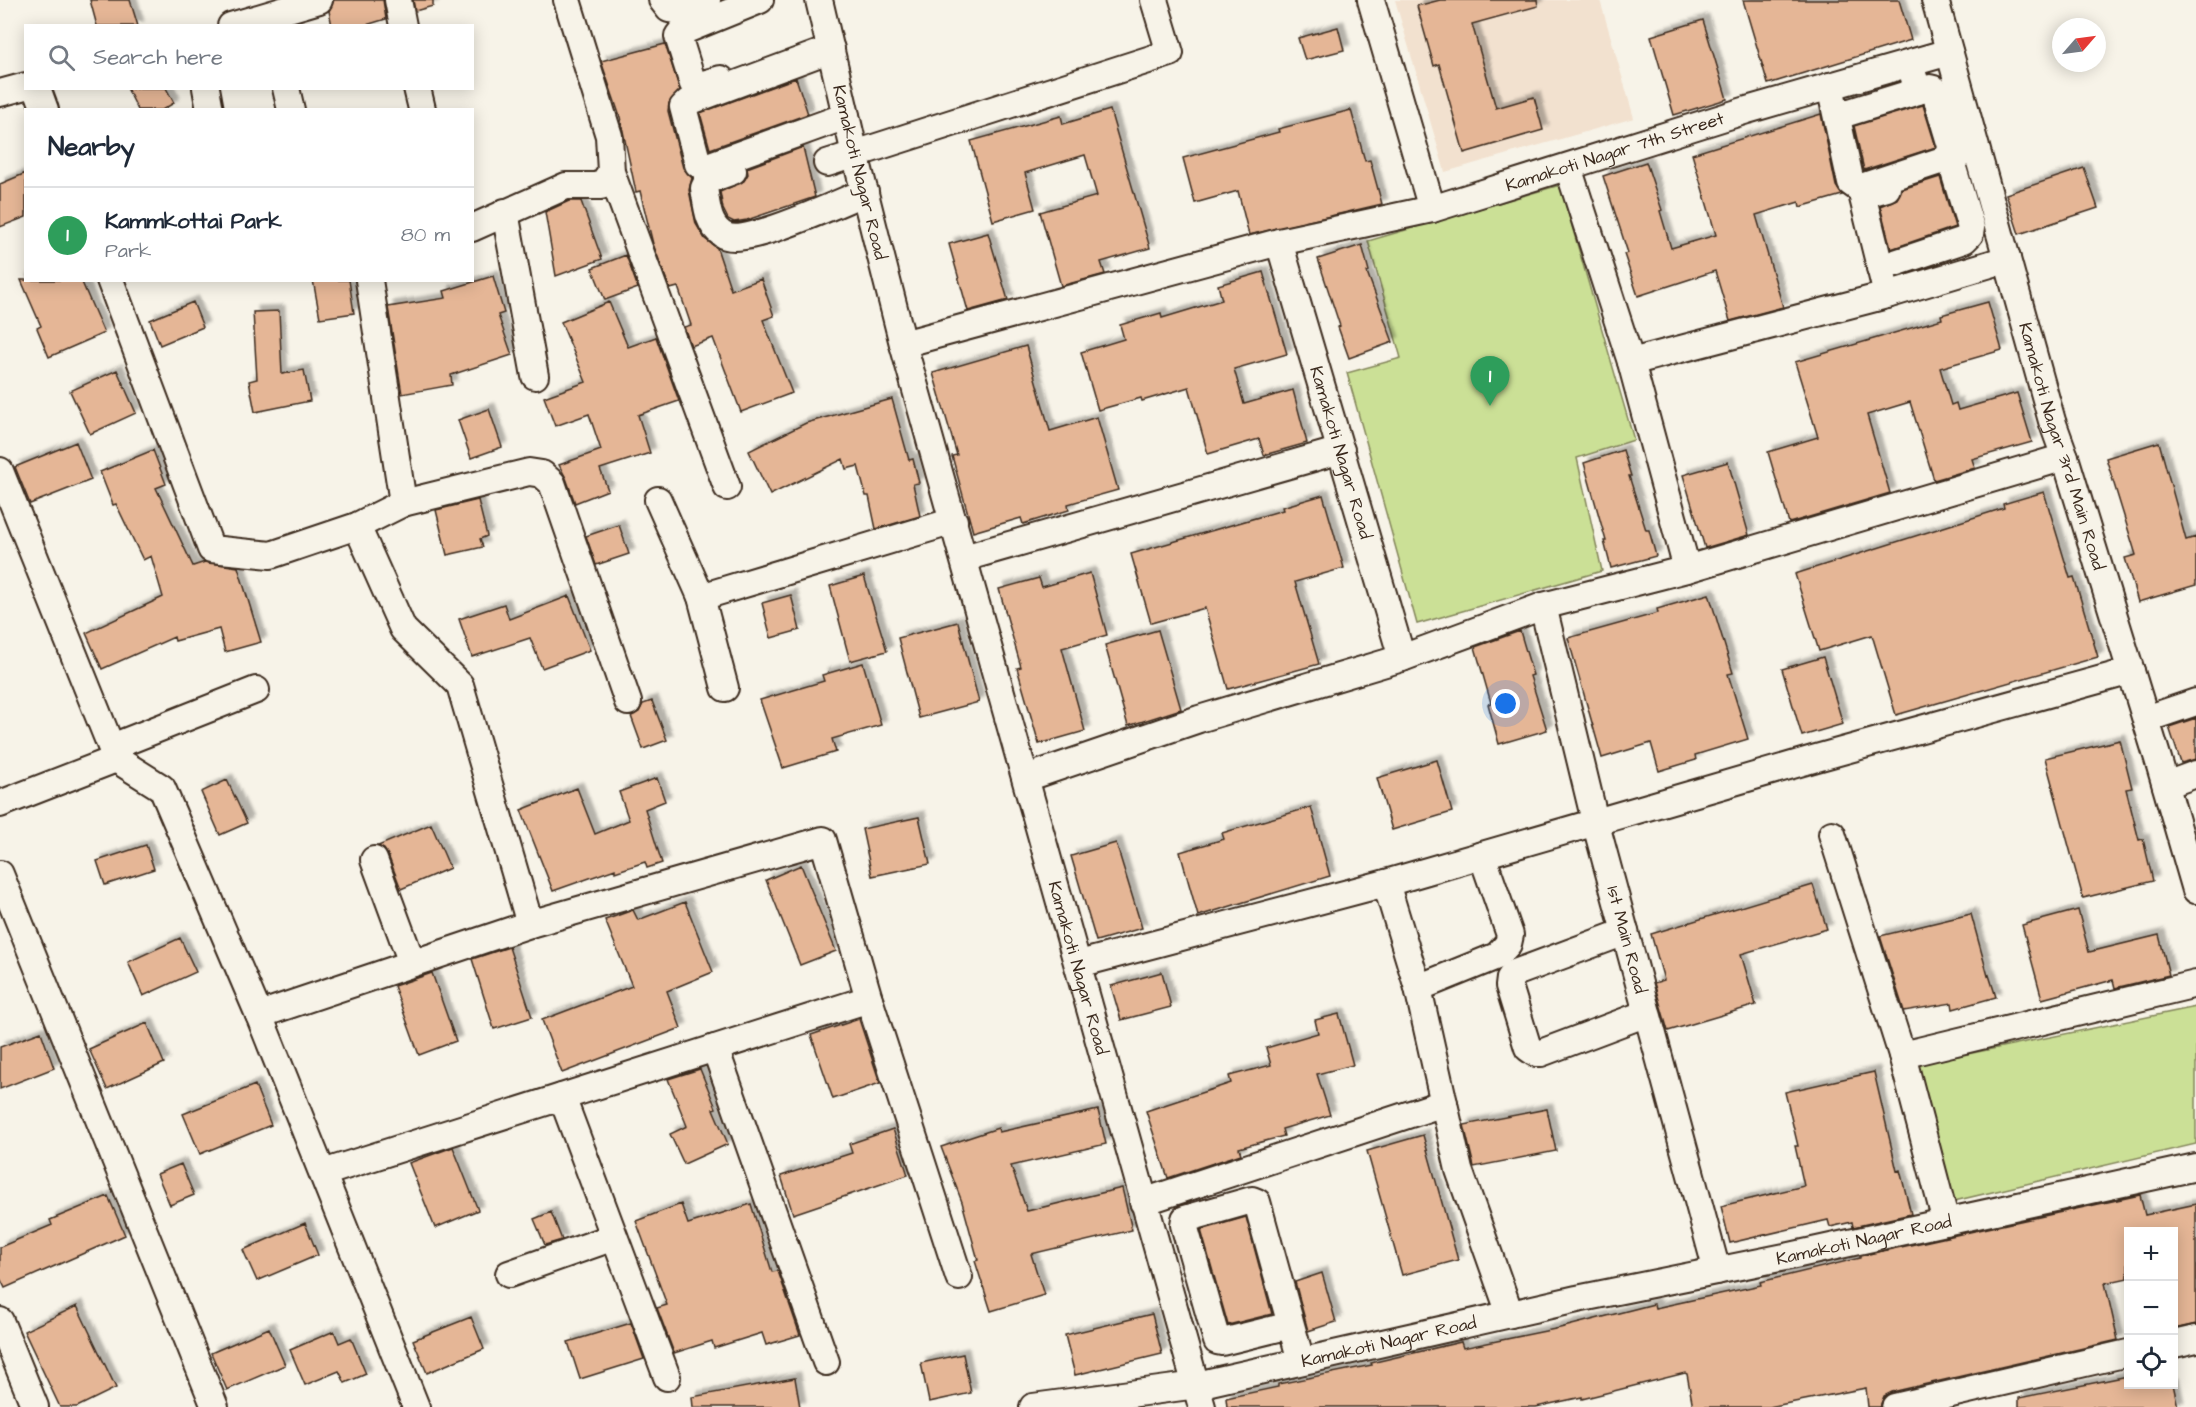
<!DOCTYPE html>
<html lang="en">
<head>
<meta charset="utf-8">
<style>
	body { margin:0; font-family:"Architects Daughter",sans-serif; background:#f6f6f7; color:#1f2937 }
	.controls { position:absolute; right:18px; bottom:18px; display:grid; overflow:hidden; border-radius:0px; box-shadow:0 3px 15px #0003 }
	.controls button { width:54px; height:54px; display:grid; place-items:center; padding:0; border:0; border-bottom:2px solid #e0e1e3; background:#fff; color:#1f2937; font:30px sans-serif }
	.compass { position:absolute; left:2052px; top:18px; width:54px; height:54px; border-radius:50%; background:#fff; box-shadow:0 3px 15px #0003; rotate:62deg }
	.you { position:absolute; left:1506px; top:704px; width:21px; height:21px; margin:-15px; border:4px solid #fff; border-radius:50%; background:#1a73e8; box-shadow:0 0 0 9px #1a73e833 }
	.badge { display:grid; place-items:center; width:39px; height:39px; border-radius:50%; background:#db2777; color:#fff; font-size:20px; font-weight:700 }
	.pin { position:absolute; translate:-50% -50px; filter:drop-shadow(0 2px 3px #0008) }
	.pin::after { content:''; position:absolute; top:32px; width:21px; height:18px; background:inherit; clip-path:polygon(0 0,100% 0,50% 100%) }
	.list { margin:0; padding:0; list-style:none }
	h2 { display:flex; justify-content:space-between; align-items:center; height:78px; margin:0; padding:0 24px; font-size:26px }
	h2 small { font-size:20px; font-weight:400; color:#747a83 }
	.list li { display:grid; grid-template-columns:39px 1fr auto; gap:18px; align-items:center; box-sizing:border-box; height:96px; padding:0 24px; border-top:2px solid #e0e1e3 }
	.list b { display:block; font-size:22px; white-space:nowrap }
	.list p { margin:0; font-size:20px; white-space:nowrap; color:#747a83 }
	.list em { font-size:20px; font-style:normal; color:#747a83 }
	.icon { flex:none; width:33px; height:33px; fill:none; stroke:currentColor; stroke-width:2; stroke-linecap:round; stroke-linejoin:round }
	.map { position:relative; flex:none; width:2196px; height:1407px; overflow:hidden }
	.search { position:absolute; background:#fff; box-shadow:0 3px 15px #0003; left:24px; top:24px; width:450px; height:66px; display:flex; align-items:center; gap:15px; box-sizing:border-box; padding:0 21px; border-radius:0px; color:#747a83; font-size:22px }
	.panel { position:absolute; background:#fff; box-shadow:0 3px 15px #0003; left:24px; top:108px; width:450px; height:174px; border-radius:0px }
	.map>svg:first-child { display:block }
	.built { fill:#f2e1cf }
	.green { fill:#cbe096; stroke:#83855a; stroke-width:1.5 }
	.building { fill:#e5b696; stroke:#3b2a1e; stroke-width:1.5; filter:url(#shadow) }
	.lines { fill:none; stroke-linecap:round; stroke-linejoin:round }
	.minor-casing { stroke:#3b2a1e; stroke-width:30 }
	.minor { stroke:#f7f3e8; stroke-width:26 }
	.labels { text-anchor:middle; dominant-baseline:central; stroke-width:4.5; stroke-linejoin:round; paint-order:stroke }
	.street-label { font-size:18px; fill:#3b2a1e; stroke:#f7f3e8 }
</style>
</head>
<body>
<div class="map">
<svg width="2196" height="1407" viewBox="0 0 2196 1407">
	<defs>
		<filter id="shadow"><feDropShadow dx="5.5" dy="-5.5" stdDeviation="1.5" flood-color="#0004"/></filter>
	</defs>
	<rect width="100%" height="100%" fill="#f7f3e8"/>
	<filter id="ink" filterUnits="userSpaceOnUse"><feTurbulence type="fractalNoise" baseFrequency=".0167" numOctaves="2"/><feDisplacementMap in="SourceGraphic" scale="12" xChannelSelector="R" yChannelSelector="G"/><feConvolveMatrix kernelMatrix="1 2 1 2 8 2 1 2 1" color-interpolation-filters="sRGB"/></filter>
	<g filter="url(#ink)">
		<path class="built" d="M1395,0h205l34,118 -189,54z"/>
		<path class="green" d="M1560,185l74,255 -57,18 25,113 -185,53 -70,-251 54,-15 -33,-117z
			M2196,1007v137l-242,57 -40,-136z"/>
		<path class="building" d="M90,0h40l8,26h-41z
			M334,0h49l3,19 -23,7h-31l-3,-15z
			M413,0h20v6l-18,5z
			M1440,0h97l1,6 -66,18 24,84 38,-11 9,33 -79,23 -25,-89 -5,2 -17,-60z
			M1743,0h156l12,40 -143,44z
			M1703,20l24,79 -53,16 -23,-79z
			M1338,27l6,23 -39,10 -7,-22z
			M665,44l15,46 -11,13 -1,8 15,57 9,10 -3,12 7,34 9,15 12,9 14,42 30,-11 13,37 -11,4 29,73 -51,19 -28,-74 -22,8 -7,-19 7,-2 -13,-38 -8,2 -17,-45 -13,-53 -4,1 -16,-75 -19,-56z
			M796,78l12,36 -98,35 -10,-36z
			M127,88h39l8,15 -12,7h-24z
			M1923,105l13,42 -72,23 -10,-44z
			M1110,110l40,138 -49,14 4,12 -44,12 -21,-74 57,-16 -12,-41 -60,18 10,36 -42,12 -22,-80 90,-25 2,8z
			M1351,110l14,51 5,-1 12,44 -133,31 -11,-44 -43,12 -12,-45 96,-26 -1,-3z
			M1821,114l15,72 6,9 -42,12 -1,-5 -43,13 27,92 -53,14 -15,-50 -77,25 -14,-42 4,-1 -25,-77 43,-14 16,48 -2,1 11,37 45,-13 -24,-81z
			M803,147l12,50 -68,23 -13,2 -6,-3 -5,-10 -3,-17 24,-11 4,-7 -1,-6z
			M2084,168l14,40 -79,26 -13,-40z
			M26,173v44l-26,10v-43z
			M1940,177l15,50 -64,22 -11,-43 17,-7 5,-10z
			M569,201h12l21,58 -46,17 -11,-64z
			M988,233l20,67 -40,11 -19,-67z
			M1362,245l7,26 -2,1 26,70 -44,16 -11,-31 2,-1 -22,-67z
			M626,255l12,33 -33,12 -13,-32z
			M1263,272l24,82 -53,15 10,35 49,-14 14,53 -43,12 -5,-16 -51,15 -19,-67 -47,14 -1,-3 -43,12 -17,-58 43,-13 -4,-14 41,-12 1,5 60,-18 -4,-15z
			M493,276l11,37 -6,2 14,40 -61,20 1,10 -50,9 -14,-87 58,-9 -2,-7z
			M21,280h60l23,53 -55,24 -12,-29 4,-2z
			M313,280h36l5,33 -34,5z
			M193,302l10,25 -43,18 -10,-25z
			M609,302l19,45 28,-10 23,64 -41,14 12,38 -50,16 8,21 -33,13 -9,-25 -7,-13 42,-15 -12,-36 -34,12 -11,-29 42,-15 -25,-60z
			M1988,302l14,48 -62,18 11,37 5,-2 2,7 59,-17 15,49 -60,17 3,9 -41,12 -24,-78 -43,13 23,78 -101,30 -21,-71 50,-15 -23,-75 147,-43 -1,-4z
			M279,311l3,63 22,-4 6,31 -55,11 -6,-31 8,-2 -4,-67z
			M1026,346l24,85 47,-14 21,73 -50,14 1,6 -46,14 -2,-6 -48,14 -21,-76 5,-1 -24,-82z
			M117,370l19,43 -46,21 -20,-43z
			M892,399l17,61 4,-1 6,24 -6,1 7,32 -44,13 -7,-33h-3l-8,-30 -12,3 -3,-10 -73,36 -21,-44 57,-28z
			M489,409l13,38 -31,11 -13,-38z
			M76,442l15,38 -61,24 -15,-37z
			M2159,442l27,98 10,-3v48l-58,17 -13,-44 11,-3 -30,-97z
			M153,450l13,34 -10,4 37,78 12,-4 33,5 23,75 -36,10 -6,-23 -44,12 -1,-4 -72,32 -16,-36 77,-36 -12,-41 -8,4 -27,-56 -3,1 -13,-33z
			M1623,450l8,26h-2l17,54h3l7,26 -45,12 -7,-27h2l-22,-78z
			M1728,462l21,73 -44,13 -22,-73z
			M2044,492l26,86 4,-1 24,80 -202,58 -24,-80 -53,16 -24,-77 209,-66 -1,-4z
			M1323,495l21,73 -49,14 24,82 -91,25 -23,-81 -54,15 -20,-69 152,-44 -1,-3z
			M478,500l9,36 -7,3 3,8 -36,8 -11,-45z
			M619,525l10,29 -33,11 -10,-29z
			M1090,573l17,62 -45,13 23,83 -46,13 -22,-76 4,-1 -22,-78 40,-11 3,9z
			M864,576l23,75 -37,10 -20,-75z
			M1709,594l24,79 -5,1 20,65 -53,16 1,5 -37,11 -8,-28 -49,15 -34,-120 90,-25 -1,-4z
			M791,595l9,35 -29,8 -9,-35z
			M569,596l21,54 -48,18 -12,-30 -58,19 -13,-38 45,-15 5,15z
			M958,622l21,80 -60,16 -21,-80z
			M1158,630l23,79 -53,17 -23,-81z
			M1520,631l13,44 -3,1 17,54 -48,14 -11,-40 3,-1 -16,-56z
			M1823,657l20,67 -41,12 -20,-67z
			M863,663l18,62 -49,14 4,13 -53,16 -23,-68 64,-19 -2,-6z
			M652,701l15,39 -24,9 -12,-33 8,-4 4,-8z
			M2196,718v41l-15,4 -12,-36z
			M2120,740l12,48 -6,1 13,51 4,-1 10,42 -70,17 -38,-140z
			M1437,760l15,52 -60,18 -15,-52z
			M657,778l8,23 -20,8 17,54 -15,5 -2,-6 -30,10v-3l-62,22 -32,-81 56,-22 18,46 34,-14 -10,-28z
			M227,780l20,43 -27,12 -19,-43z
			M1311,807l19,69 -132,40 -18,-64 44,-13 -2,-6z
			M919,817l11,47 -58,12 -10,-47z
			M431,824l19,44 -49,21 -13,-34 -4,-6 -6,-3z
			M1116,843l26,85 -46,13 -25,-85z
			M146,845l8,24 -49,16 -8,-24z
			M801,865l35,86 -36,14 -34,-85z
			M1813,885l14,44 -86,25 15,51 -88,26 -14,-48 10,-3 -13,-46z
			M685,902l28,70 -46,19 14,37 -119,45 -20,-53 90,-34 -27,-66 28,-10 5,10z
			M2078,910l11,42 70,-17 10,40 -54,13 -2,-8 -71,19 -20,-74z
			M1971,914l17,62 1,-1 7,22 -43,12 -1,-6 -48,8 -24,-75z
			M180,938l16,34 -53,24 -15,-34z
			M509,947l23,70 -38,12 -22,-70z
			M1162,972l9,35 -50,13 -10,-34z
			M432,973l24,68 -37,14 -25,-69z
			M1339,1014l14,51 -36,9 13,41 -48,14 2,7 -45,12 2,6 -73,24 -22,-67 85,-28 -2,-7 42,-11 -5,-17 52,-15 -3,-13z
			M859,1019l21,64 -47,16 -22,-64z
			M147,1023l17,40 -57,26 -18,-40z
			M41,1032l13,36 -54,21v-42z
			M700,1069l16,39 -3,1 15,35 -44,20 -14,-30 17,-8 -19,-47z
			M1874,1072l23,99 3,-1 11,44 -58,13 -1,-5 -22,5 -2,-7 -98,23 -9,-37 83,-20 -9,-40h3l-13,-54z
			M255,1085l16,40 -71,29 -17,-40z
			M1547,1109l9,42 -82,16 -10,-42z
			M1098,1110l8,34 -95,22 16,45 95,-23 10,42 -101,24 13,41 -53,16 -16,-50 3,-1 -16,-58 -21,-55 57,-19 1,4z
			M893,1129l15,46 -115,39 -12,-38 71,-23 -3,-9z
			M1423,1135l35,125 -56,15 -35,-124z
			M453,1147l25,63 -43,18 -26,-65z
			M181,1164l13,31 -24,10 -13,-31z
			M2140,1195l5,20 51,-11v120l-22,5v-97h-46v46l-23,5 13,57 -226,52 -8,4 -4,11h-12l-2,-19 -97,19h-76l-6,-33 -2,-1 -103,26v-2l-46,10h-309l-1,-9 52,-11v-3l94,-19 -1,-2 90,-21 2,6 97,-20 94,-24 1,4 106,-23 -1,-3 100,-24v-2z
			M108,1196l17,39 -120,53 -5,-10v-31l52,-22 -2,-5z
			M681,1204l7,20 63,-20 21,68 6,-1 22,64 -34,10 -4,-12 -48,15 -2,-7 -38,12 -17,-45 10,-3 -31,-84z
			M551,1212l11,28 -17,5 -11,-26z
			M1246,1217l26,97 -44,11 -27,-95z
			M305,1223l13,32 -61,26 -14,-31z
			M1322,1273l14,49 -28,9 -13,-49z
			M77,1306l39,82 -39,19h-17l-36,-76z
			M1152,1314l10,40 -87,21 -10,-40z
			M471,1317l13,32 -57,24 -14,-33z
			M631,1323l13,36 -64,20 -12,-37z
			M269,1328l16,37 -58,25 -16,-37z
			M334,1331l5,12 12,-5 15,36 -21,9 -6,-12 -34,14 -15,-35z
			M963,1354l8,39 -42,9 -8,-39z
			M2128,1376v8h45l5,23h-159v-9z
			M795,1378l5,29h-107l-1,-10z"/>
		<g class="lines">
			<defs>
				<g id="minor">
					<path d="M398,0l5,26"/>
					<path d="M662,0l7,9 8,1 30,-10"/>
					<path id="s1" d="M819,0l36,154 48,190 299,1063"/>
					<path d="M1371,0l61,209"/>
					<path id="s2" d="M1935,0l117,421 13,36 93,302 38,131"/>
					<path d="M231,26l88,-26"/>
					<path d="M831,49l-143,53 -5,5 15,57 7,3 141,-51"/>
					<path d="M1910,64l8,27 12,-3 4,1 20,67"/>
					<path d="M721,79l-25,7 -3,-2 -15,-48 3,-4 79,-32"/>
					<path d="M1830,86l21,97 7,5 118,-39"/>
					<path d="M37,88l8,22"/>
					<path d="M206,88l4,22"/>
					<path d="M286,88l5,22"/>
					<path d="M417,88l5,21"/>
					<path d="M0,93l26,-7"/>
					<path d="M1837,116l81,-25"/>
					<path d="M827,163l343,-110 -16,-53"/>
					<path d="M1568,167l63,195 256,-67 120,-36"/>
					<path d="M733,171l-25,9 -4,8c3,16 3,36 18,46 20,15 118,-32 143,-42"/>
					<path d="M611,172l116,315"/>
					<path d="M1887,188l-21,6 -3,4 24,97"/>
					<path d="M505,212l30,164"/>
					<path d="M472,228l94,-42h35l10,-14 -2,-36 -42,-136"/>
					<path id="s3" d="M1279,242l153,-33 315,-99 202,-58"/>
					<path d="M1880,268l84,-28 6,-6 1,-6 -18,-60"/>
					<path d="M110,280l101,269 60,6 86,-29 46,-23 126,-31 13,2 10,9 76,219"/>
					<path d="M369,280l34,223"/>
					<path id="s4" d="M903,344l376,-102 123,416 -203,61 -173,59"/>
					<path d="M0,471l116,288 -116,45"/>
					<path d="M658,500l43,97 24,91"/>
					<path d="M357,526l46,103 57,56 70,239"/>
					<path d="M964,558l377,-108"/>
					<path d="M1687,569l378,-112"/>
					<path d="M701,597l253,-76"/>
					<path id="s5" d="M1543,606l52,215 122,450"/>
					<path d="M1402,658l141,-52 144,-37 -56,-207"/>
					<path d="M2146,719l50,-17"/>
					<path d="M112,747l144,-57"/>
					<path d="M116,759l46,29 97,227 157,392"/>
					<path d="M2166,785l30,-11"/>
					<path d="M1832,834l70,221 44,167"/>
					<path d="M374,860l38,103"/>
					<path d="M0,874l215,533"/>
					<path d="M1386,883l32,105 41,182 51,144"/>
					<path d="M1625,932l-110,41 -5,5 -1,8 19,62 7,5h6l106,-40"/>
					<path d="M1079,964l307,-81 427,-124 318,-88"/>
					<path d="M1418,988l79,-32 11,-12 2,-9 -28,-80"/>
					<path d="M259,1015l271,-91 293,-84 46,159"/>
					<path d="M715,1048l111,314"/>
					<path d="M1902,1055l294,-71"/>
					<path d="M562,1097l105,280"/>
					<path d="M323,1173l546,-174 90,278"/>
					<path d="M1143,1202l301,-99"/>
					<path d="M509,1274l105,-37"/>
					<path d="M0,1321l35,86"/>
					<path d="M1291,1325l-69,17 -5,-1 -33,-116 1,-6 67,-19 5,2 44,159"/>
					<path d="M2174,1344l22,-5"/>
					<path id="s6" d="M1033,1407l164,-22 380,-86 213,-43 406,-89"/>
					<path d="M1895,1407l233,-54"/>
				</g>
			</defs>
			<use href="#minor" class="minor-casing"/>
			<use href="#minor" class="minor"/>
		</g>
	</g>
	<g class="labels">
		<g class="street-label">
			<text stroke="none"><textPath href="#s3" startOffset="348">Kamakoti Nagar 7th Street</textPath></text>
			<text stroke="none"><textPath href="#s1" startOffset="177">Kamakoti Nagar Road</textPath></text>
			<text stroke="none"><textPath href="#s2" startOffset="464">Kamakoti Nagar 3rd Main Road</textPath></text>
			<text stroke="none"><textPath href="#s4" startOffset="609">Kamakoti Nagar Road</textPath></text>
			<text stroke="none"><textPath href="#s5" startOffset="344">1st Main Road</textPath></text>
			<text stroke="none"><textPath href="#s1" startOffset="1002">Kamakoti Nagar Road</textPath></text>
			<text stroke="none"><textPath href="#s6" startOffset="848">Kamakoti Nagar Road</textPath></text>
			<text stroke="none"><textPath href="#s6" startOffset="362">Kamakoti Nagar Road</textPath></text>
		</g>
	</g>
</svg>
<div class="controls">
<button>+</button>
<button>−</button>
<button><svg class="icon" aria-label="locate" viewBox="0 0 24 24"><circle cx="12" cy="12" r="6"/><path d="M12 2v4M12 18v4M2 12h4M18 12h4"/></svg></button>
</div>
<svg class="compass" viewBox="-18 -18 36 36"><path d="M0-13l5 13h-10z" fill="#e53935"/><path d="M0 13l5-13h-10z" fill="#747a83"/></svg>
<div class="you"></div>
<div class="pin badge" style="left:1490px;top:406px;background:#2e9e5b">1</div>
<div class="search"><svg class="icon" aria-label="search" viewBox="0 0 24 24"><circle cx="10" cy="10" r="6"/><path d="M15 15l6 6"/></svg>Search here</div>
<section class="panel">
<h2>Nearby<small></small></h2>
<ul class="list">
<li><span class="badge" style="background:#2e9e5b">1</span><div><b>Kammkottai Park</b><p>Park</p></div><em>80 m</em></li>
</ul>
</section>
</div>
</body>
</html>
